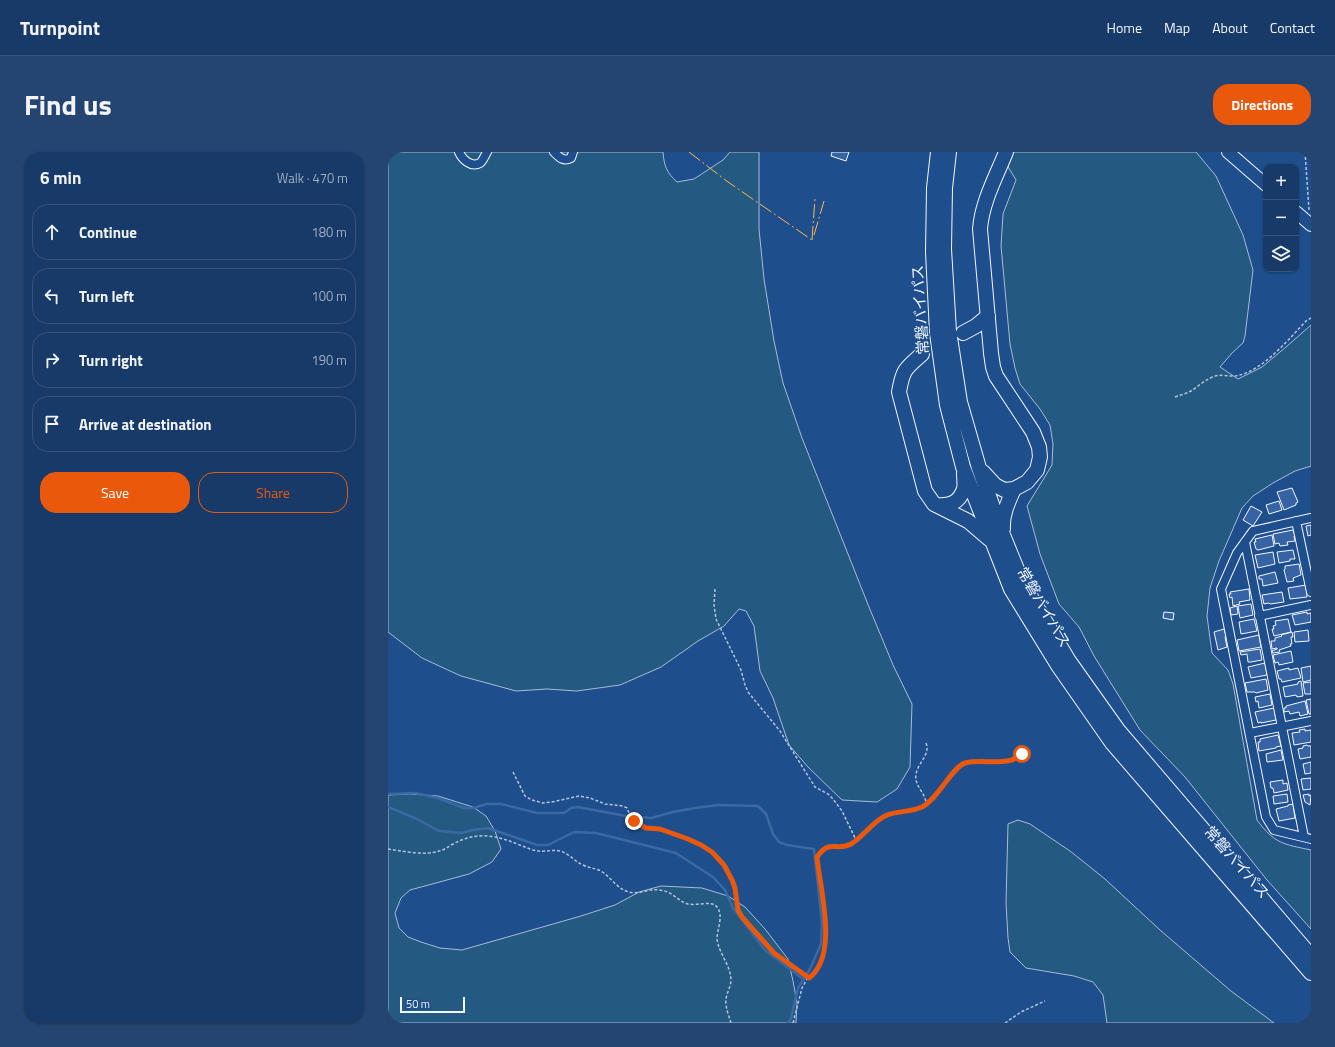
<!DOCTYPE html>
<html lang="en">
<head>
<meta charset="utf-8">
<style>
	body { margin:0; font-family:"Titillium Web","Noto Sans JP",sans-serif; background:#244571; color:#f1f3f6 }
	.controls { position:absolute; right:12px; top:12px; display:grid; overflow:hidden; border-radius:8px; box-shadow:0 1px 3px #0004 }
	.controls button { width:36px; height:36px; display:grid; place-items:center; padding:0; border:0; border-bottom:1px solid #36547d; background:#173a69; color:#f1f3f6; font:20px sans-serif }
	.scale { position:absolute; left:12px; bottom:10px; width:65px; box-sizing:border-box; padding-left:4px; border:2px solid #f2f6ff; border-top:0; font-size:11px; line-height:14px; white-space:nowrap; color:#f2f6ff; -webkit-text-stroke:3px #1f4e8c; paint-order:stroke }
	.stop { position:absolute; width:12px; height:12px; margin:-9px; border:3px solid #ea580c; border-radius:50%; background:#fff }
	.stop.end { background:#ea580c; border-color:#fff; box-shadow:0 1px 4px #0008 }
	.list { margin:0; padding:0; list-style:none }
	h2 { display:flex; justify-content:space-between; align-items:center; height:52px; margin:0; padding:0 16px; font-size:17px }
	h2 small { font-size:13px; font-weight:400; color:#9eadc0 }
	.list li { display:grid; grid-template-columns:26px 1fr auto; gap:12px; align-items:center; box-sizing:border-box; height:56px; margin:0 8px 8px; padding:0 8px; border:1px solid #36547d; border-radius:16px }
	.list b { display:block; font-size:15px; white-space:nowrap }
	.list em { font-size:13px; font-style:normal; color:#9eadc0 }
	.actions { display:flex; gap:8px; padding:12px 16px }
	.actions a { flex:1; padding:9px 0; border:1px solid #ea580c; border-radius:16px; text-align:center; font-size:14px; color:#ea580c }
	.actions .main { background:#ea580c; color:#fff }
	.icon { flex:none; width:22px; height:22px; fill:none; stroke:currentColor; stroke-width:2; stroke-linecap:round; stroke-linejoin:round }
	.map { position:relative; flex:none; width:923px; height:871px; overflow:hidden; border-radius:16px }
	header { display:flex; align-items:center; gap:24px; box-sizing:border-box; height:56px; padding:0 20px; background:#173a69; border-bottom:1px solid #36547d }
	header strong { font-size:19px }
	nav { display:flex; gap:22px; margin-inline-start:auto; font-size:14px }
	.intro { display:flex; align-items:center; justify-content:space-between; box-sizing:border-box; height:96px; padding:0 24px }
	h1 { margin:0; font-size:28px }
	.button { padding:10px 18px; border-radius:16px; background:#ea580c; color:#fff; font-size:14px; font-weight:700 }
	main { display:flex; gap:24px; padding:0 24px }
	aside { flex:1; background:#173a69; border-radius:16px; box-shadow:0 1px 3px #0004 }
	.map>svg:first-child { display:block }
	.green { fill:#245a82; stroke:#a8bbd7 }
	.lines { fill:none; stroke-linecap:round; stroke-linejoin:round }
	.stream { stroke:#3b69a3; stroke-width:2.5 }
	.building { fill:#3563a3; stroke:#f2f6ff }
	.street-casing { stroke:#f2f6ff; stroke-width:10 }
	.primary-casing { stroke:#f2f6ff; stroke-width:14 }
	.highway-casing { stroke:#f2f6ff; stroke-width:16 }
	.path { stroke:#b3c4dc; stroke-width:1.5; stroke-dasharray:3 2; stroke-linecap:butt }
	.street { stroke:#1f4e8c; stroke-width:8 }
	.primary { stroke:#1f4e8c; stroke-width:12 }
	.highway { stroke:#1f4e8c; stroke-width:14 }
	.power { stroke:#ffb74d; stroke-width:1; stroke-dasharray:14 3 2 3; stroke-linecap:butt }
	.route { stroke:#ea580c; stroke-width:5 }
	.labels { text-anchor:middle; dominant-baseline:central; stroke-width:3; stroke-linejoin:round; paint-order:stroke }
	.street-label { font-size:15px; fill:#f2f6ff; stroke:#1f4e8c }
</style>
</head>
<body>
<header>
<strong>Turnpoint</strong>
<nav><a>Home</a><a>Map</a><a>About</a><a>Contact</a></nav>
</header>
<div class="intro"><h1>Find us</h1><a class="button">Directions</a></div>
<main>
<aside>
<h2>6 min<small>Walk · 470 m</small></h2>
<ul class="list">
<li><svg class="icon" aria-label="ahead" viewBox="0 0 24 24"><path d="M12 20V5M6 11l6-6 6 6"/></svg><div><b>Continue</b></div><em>180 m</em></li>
<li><svg class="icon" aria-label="left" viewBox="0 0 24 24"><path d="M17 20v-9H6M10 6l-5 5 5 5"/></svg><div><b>Turn left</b></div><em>100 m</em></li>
<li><svg class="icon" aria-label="right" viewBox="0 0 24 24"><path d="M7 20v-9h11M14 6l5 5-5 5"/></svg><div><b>Turn right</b></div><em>190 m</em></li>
<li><svg class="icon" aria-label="arrive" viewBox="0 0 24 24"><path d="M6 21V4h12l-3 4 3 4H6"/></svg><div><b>Arrive at destination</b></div></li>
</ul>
<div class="actions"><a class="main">Save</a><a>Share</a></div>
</aside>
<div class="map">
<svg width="923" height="871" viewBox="0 0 923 871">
	<rect width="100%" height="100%" fill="#1f4e8c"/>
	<path class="green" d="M0,0h275c1,14 4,21 14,30l17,-3 29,-19 7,-8h29v77l5,50 10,62 9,42 19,55 67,169 24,58 19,39 -2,63 -13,22 -20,13 -35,-2 -34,-33 -19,-22 -16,-47 -13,-27 -6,-45 -8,-15 -7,-2 -15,17 -26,15 -37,26 -41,18 -43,6 -30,-2 -31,2 -55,-15 -39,-18 -34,-26z
		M611,0h197l20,24 27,59 10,35 -8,66 -2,7 -11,10 -12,14 18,12 24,-12 24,-20 25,-22v141l-16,5 -22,12 -20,13 -11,12 -23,53 -9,27 -3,28 5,37 16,17 5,14 24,136c18,24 26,24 54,30v79l-44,-49 -82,-103 -45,-47 -46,-74 -15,-29 -20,-23 -19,-50 -13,-48 25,-41 1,-21 -3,-19 -10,-16 -20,-25 -5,-16 -5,-24 -9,-98 2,-32 13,-34z
		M22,642l28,2 35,11 13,9 9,15 6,18 -9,13 -23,12 -59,16 -9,8 -6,15 4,15 9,9 13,5 19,6 22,2 119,-34 34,-11 24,-13 22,-6 41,2 26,8 17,11 20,22 23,30 5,22 4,22 -1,20h-408v-228z
		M630,668l12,4 40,27 35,28 55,51 71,61 43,32h-167l-4,-28 -10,-13 -19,-6 -48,-8 -16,-16 -2,-14 -2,-35 2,-79z"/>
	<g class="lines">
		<path class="stream" d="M0,642l27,-1 23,5 26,10h10l12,-4h15l36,9h27l7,-5 7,-1 48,9 25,2 22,-6 22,-4 23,-3 40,1 8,8 7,20 6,8 8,3 27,4 8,74 -1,21 -11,25 -12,19 -7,30 -3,5
			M0,655l27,11 24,13 23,2 11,-3 15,-2 49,17h11l26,-13 22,1 80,20 37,24 12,13 8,18 32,42 38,29"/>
	</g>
	<path class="building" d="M444,0h17l-3,9 -15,-5z
		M904,336l6,14 -2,1v2l-12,5 -7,-18z
		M891,349l3,9 -13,4 -3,-9z
		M863,354l11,6 -9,14 -10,-6z
		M923,373v10l-3,1 -2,-10z
		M905,378l1,3h1l1,3h-2l1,5 -8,1 1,3 -8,1 -1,-3 -4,1 -2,-10z
		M884,383l2,11 -16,4 -2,-1 -2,-7h2l-1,-3z
		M905,398l2,9h-5v2l-11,2 -2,-11z
		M885,400l2,12 -17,4 -3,-13z
		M911,412l2,11 -8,3 1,3 -7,1 -3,-12 1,-1v-3z
		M887,420l3,11 -15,3 -1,-7h-3v-3z
		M918,433l1,12 -17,2 -2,-11z
		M861,437l1,11 -11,2 1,2 -7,2 -1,-9 -2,1 -1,-4h2l-1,-2z
		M894,440l2,10 -14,2 -1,-1 -5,1 -2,-9z
		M863,452l2,11 -13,3 -2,-12z
		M849,454l1,8 -7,1 -1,-7z
		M776,460l10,1 -1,7 -10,-2z
		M919,460v2l4,-1v9l-16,3 -3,-10z
		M866,467l3,12 -16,3 -2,-12z
		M900,467l3,13 -17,4 -2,-7h2l-1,-3 3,-1 -1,-4z
		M836,477l2,7 -1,1 2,10 -9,3 -4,-18z
		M920,478l1,11 -14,1 -1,-10z
		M904,480l1,5h-2l1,7h-2l1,2 -12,4 1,2 -7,1 -1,-2 5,-2v-1l-5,1 -1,-8h4v-3l7,-2 -1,-1z
		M871,483l2,12 -22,4 -2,-11z
		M872,497l2,11 -11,2h-3l-1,-8 -6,1 -1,-3z
		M903,499l2,11 -14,3 -1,-3 -3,1 -2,-8z
		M877,511l2,12 -16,3 -3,-11z
		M923,514v14l-8,2 -2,-14z
		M901,516v2l9,-2 3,10 -19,4 -1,-3h-2l-2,-8z
		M878,527l2,11 -12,3 -1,-1h-8l-2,-9z
		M913,529l2,15 -6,1 -1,-2 -11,2 -2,-10 15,-3v-2z
		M923,530v12h-6l-2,-11z
		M882,542l2,11 -13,3 -1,-7 -2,1 -1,-5z
		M923,547v15h-2l-3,-14z
		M917,549l3,13 -8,2 -1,-4 -9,2 -1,-3 -5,1v-4h2v-2z
		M886,556l2,12 -15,3v-1l-3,1 -3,-11z
		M917,577v2l6,-1v12l-17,3 -2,-12 8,-1 -1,-2z
		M890,583l3,11 -5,1v1l-17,3 -1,-9h2v-3z
		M919,593l1,1h3v11l-11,2 -2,-10 5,-1v-2z
		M893,598l2,10 -16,2 -1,-8z
		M923,610v11l-6,1 -2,-10z
		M923,626v11l-8,1 -2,-11z
		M895,628v4l4,-1 1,7 -14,3 -1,-5h-2l-1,-6z
		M899,642l1,8 -14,2 -1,-8z
		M921,642v2l2,-1 -1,10 -5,-3 -2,-7z
		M905,652l2,14 -16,3 -3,-12 12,-3v-1z"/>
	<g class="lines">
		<defs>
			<path id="street" d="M71,0c3,7 12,16 21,11 3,-2 5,-8 7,-11
				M166,0c5,5 9,10 17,6l2,-6
				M923,366l-58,13 -16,22 -16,36 45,228 8,13 37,9
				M908,369l15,71
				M857,390l59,295
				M871,464l52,-11
				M862,581l61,-12"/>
			<path id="primary" d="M840,0l38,33
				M908,60l15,13"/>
			<path id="highway" d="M550,0l-4,36 -1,64 4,81 10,72 16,62 48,122 48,78 53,76 199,230
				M561,0l-4,36 -1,61 5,82 11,71 19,66 24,67 20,49 46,77 49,69 193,226
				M575,181l13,-7 12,-10
				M534,202c-17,15 -19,15 -23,38l26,99 9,13 34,17 21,18
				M595,320l12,13 9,5 10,-1 13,-7 10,-12 3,-13 -1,-10 -6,-15 -37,-56 -3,-9 -2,-14 -11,-124c2,-27 16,-52 26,-77
				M549,353c13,1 22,-2 27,-16 1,-4 0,-11 0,-16
				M615,377c-1,-14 5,-27 11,-40"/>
		</defs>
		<use href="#street" class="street-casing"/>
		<use href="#primary" class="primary-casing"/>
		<use href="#highway" class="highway-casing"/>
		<path class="path" d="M917,0l4,58
			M787,245c5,-2 10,-3 14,-5 8,-4 15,-12 24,-15 8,-4 18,1 27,-2 24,-6 49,-36 66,-54l5,-3
			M327,437l-1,16 2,14 25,51 4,15 3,7 32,39 35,56 13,7 5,5 9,12 14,29
			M538,591c5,12 -9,20 -10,32 -2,11 10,18 10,29
			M125,620l12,24 7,4 11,3 9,-1 27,-6 11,2 15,6 18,2 4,2 4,10 9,7 6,3 14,1 12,4 29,12 11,7 12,13 8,15 3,8 3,22 4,7 31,36 36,25
			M0,697c14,2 38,7 51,2 5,-1 9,-4 14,-7 11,-6 22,-9 34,-8 17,1 31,9 46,14 11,3 18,-1 27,1 10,3 15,11 23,14 6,3 12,3 18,6 11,7 16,18 28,21 11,3 20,-4 30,-2 14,1 18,11 29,14 9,2 24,-4 29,3 7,9 0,22 0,32 2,15 13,25 14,40 0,8 -4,13 -5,20 -1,8 3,17 5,24
			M405,871l9,-35 5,-9 7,-6 5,-9 6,-16 2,-17 -1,-11 -9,-63c13,-19 19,-5 34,-14 13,-7 22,-22 36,-28 11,-4 25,-3 36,-9 17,-9 23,-33 39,-42 5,-2 11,-2 15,-2 16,0 31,1 45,-8
			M617,871l16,-11 24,-11"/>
		<use href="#street" class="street"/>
		<use href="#primary" class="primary"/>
		<use href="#highway" class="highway"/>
		<path class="power" d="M301,0l39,30 84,58
			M426,83l10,-34
			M424,88l3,-42"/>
	</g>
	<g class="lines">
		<path class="route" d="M246,669l12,7 14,1 28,10 13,6 11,7 12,13 8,15 3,8 3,22 4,7 32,36 35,25c30,-23 11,-88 8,-121 13,-19 19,-5 34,-13 13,-8 22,-23 36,-29 11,-4 24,-3 35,-8 16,-8 30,-40 43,-44 11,-3 29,0 42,-2l5,-1 10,-6"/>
	</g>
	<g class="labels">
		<g class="street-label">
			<text transform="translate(532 158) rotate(-94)">常磐バイパス</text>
			<text transform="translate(656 455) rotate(60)">常磐バイパス</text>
			<text transform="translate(849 710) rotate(49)">常磐バイパス</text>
		</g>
	</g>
</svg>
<div class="controls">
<button>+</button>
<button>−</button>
<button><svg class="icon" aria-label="layers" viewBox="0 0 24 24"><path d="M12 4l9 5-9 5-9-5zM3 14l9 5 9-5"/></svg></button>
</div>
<div class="scale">50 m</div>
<div class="stop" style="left:634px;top:602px"></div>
<div class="stop end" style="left:246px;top:669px"></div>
</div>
</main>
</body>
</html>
